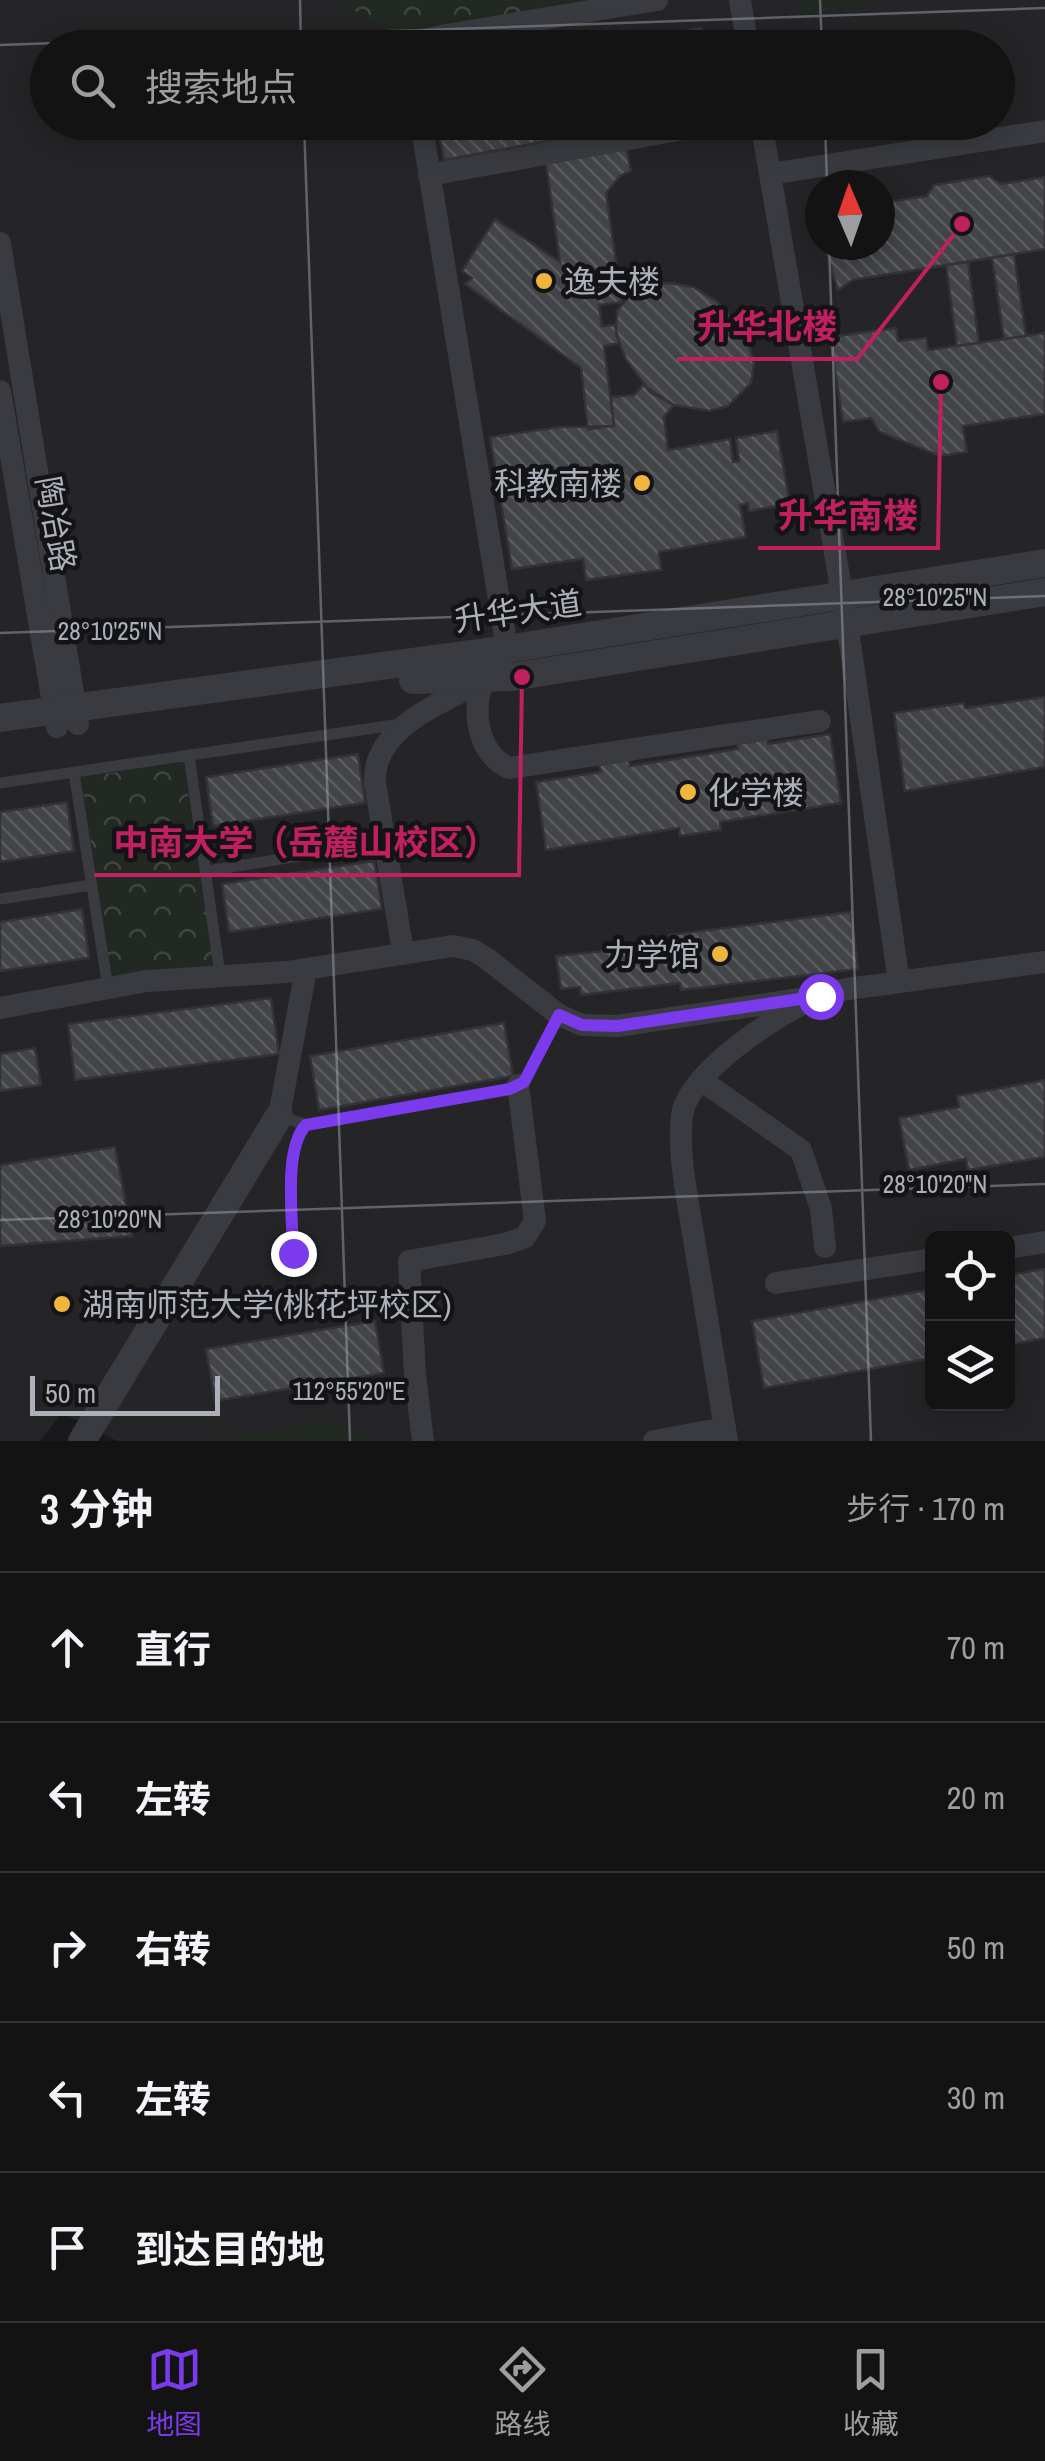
<!DOCTYPE html>
<html lang="zh">
<head>
<meta charset="utf-8">
<style>
	body { margin:0; font-family:"Archivo Narrow","Noto Sans SC",sans-serif; background:#1c1c1d; color:#f1f3f6 }
	.controls { position:absolute; right:30px; bottom:30px; display:grid; overflow:hidden; border-radius:15px; box-shadow:0 5px 25px #0003 }
	.controls button { width:90px; height:90px; display:grid; place-items:center; padding:0; border:0; border-bottom:2px solid #323234; background:#131314; color:#f1f3f6; font:50px sans-serif }
	.compass { position:absolute; left:805px; top:170px; width:90px; height:90px; border-radius:50%; background:#131314; box-shadow:0 5px 25px #0003; rotate:358deg }
	.scale { position:absolute; left:30px; bottom:25px; width:190px; box-sizing:border-box; padding-left:10px; border:5px solid #abb0ba; border-top:0; font-size:28px; line-height:35px; white-space:nowrap; color:#abb0ba; -webkit-text-stroke:8px #141416; paint-order:stroke }
	.stop { position:absolute; width:30px; height:30px; margin:-22px; border:8px solid #7c3aed; border-radius:50%; background:#fff }
	.stop.end { background:#7c3aed; border-color:#fff; box-shadow:0 2px 10px #0008 }
	.list { margin:0; padding:0; list-style:none }
	h2 { display:flex; justify-content:space-between; align-items:center; height:130px; margin:0; padding:0 40px; font-size:42px }
	h2 small { font-size:32px; font-weight:400; color:#9d9ea0 }
	.list li { display:grid; grid-template-columns:65px 1fr auto; gap:30px; align-items:center; box-sizing:border-box; height:150px; padding:0 40px; border-top:2px solid #323234 }
	.list b { display:block; font-size:38px; white-space:nowrap }
	.list em { font-size:32px; font-style:normal; color:#9d9ea0 }
	.icon { flex:none; width:55px; height:55px; fill:none; stroke:currentColor; stroke-width:2; stroke-linecap:round; stroke-linejoin:round }
	.map { position:relative; flex:none; width:1045px; height:1441px; overflow:hidden }
	.search { position:absolute; background:#131314; box-shadow:0 5px 25px #0003; left:30px; right:30px; top:30px; height:110px; display:flex; align-items:center; gap:25px; box-sizing:border-box; padding:0 35px; border-radius:55px; color:#9d9ea0; font-size:38px }
	.sheet { height:880px; background:#131314 }
	nav { display:flex; justify-content:space-around; align-items:center; box-sizing:border-box; height:140px; border-top:2px solid #323234; background:#131314; font-size:28px; color:#9d9ea0 }
	nav a { display:grid; justify-items:center; gap:5px }
	nav .on { color:#7c3aed }
	.map>svg:first-child { display:block }
	.built { fill:#252528; fill-rule:evenodd }
	.park { fill:url(#park-crowns) }
	.pitch { fill:#212922 }
	.building { fill:url(#building-back-hatch); stroke:#333337; stroke-width:2.5 }
	.lines { fill:none; stroke-linecap:round; stroke-linejoin:round }
	.service { stroke:#3a3b40; stroke-width:11 }
	.minor { stroke:#3a3b40; stroke-width:22 }
	.tertiary { stroke:#3a3b40; stroke-width:28 }
	.route { stroke:#7c3aed; stroke-width:12 }
	.ticks { fill:none; stroke:#abb0ba; stroke-width:2.5; stroke-opacity:0.45 }
	.poi-dot { fill:#f0b63c; stroke:#141416; stroke-width:4 }
	.labels { text-anchor:middle; dominant-baseline:central; stroke-width:9; stroke-linejoin:round; paint-order:stroke }
	.poi-label { font-size:32px; fill:#abb0ba; stroke:#141416; text-anchor:start }
	.street-label { font-size:32px; fill:#abb0ba; stroke:#141416 }
	.ticks-label { font-size:25px; text-anchor:middle; fill:#abb0ba; stroke:#141416; stroke-width:9; stroke-linejoin:round; paint-order:stroke }
	.leader { fill:none; stroke:#c12060; stroke-width:4 }
	.callout-dot { fill:#c12060; stroke:#141416; stroke-width:4 }
	.callout-label { font-size:35px; text-anchor:middle; font-weight:bold; fill:#c12060; stroke:#141416; stroke-width:9; stroke-linejoin:round; paint-order:stroke }
</style>
</head>
<body>
<div class="map">
<svg width="1045" height="1441" viewBox="0 0 1045 1441">
	<defs>
		<pattern id="park-crowns" width="20" height="18" patternUnits="userSpaceOnUse" patternTransform="scale(2.5)"><rect width="20" height="18" fill="#212922"/><path d="M2 6a3 3 0 1 1 6 0M12 15a3 3 0 1 1 6 0" fill="none" stroke="#3f4640"/></pattern>
		<pattern id="building-back-hatch" width="6" height="6" patternUnits="userSpaceOnUse" patternTransform="scale(2.5)"><rect width="6" height="6" fill="#434448"/><path d="M-1 5l2 2M0 0l6 6M5-1l2 2" fill="none" stroke="#5b5c60"/></pattern>
	</defs>
	<rect width="100%" height="100%" fill="#19191b"/>
	<path class="built" d="M0,0h1045v1441h-928l-55,-28 -22,28h-40zM48,48h950v74h-950zM820,185h60v60h-60zM932,1238h76v166h-76z"/>
	<path class="park" d="M335,0h262l-201,33z
		M183,762l32,208 -103,9 -31,-201z"/>
	<path class="pitch" d="M799,0h83l-79,17z
		M329,1420l46,21h-166z"/>
	<path class="building" d="M701,28l4,20h-108z
		M437,122h214l-207,38z
		M622,128l9,43 -11,5 -14,17 16,109 -23,3 3,21 13,-1 4,18 -15,3 10,80 -26,3 -7,-61 -116,-84 7,-6 -10,-7 33,-52 65,43 -17,-120z
		M989,176l12,8 44,-7v72l-192,31 -15,10 -14,-45h56v-42l47,-7 7,-11z
		M1014,254l12,82 -22,3 -12,-81z
		M968,262l11,81 -22,3 -11,-81z
		M670,283l23,4 23,14 29,30 9,33 -3,19 -23,23 -19,5 -35,-6 -24,-13 -24,-33 -10,-25 1,-23 17,-20 18,-7z
		M896,328l2,13 28,-3 2,12 117,-17v81l-82,12 4,26 -27,4 -60,-24 -9,-14 -28,4 -13,-85z
		M643,385l31,20 -10,12 4,33 62,-11 3,23 6,-1 -3,-23 41,-7 13,73 -41,7 -1,-8 -8,2 6,32 -87,15 2,18 -75,10 -3,-21 -71,10 -22,-132 70,-10 54,-1 -3,-29 23,-2z
		M1045,697v70l-140,24 -11,-78 70,-10 1,5z
		M830,734l11,69 -121,19 1,8 -41,6 -1,-8 -133,22 -10,-68 65,-10 -2,-7 30,-5 1,6 108,-17 -1,-5 30,-5 1,5z
		M358,754l7,49 -152,23 -7,-49z
		M67,802l7,49 -74,11v-50z
		M374,861l8,48 -153,23 -7,-48z
		M82,909l7,49 -89,13v-49z
		M851,912l7,57 -177,21 -1,-7 -99,12 -1,-8 -19,2 -5,-33 114,-12 -1,-9z
		M271,998l8,56 -204,26 -7,-56z
		M504,1023l9,53 -194,34 -9,-54z
		M35,1048l6,37 -41,6v-37z
		M1045,1080v77l-77,13 -2,-11 -57,11 -10,-52 60,-11 -2,-11z
		M115,1147l17,89 -132,10v-81z
		M1045,1269v69l-37,7v-70z
		M932,1289v69l-168,30 -12,-67z
		M375,1321l9,52 -169,28 -9,-52z"/>
	<g class="lines">
		<path class="service" d="M189,755l31,220
			M74,773l34,215
			M0,783l401,-59
			M207,871l178,-29
			M0,899l92,-14
			M280,1116l26,9 204,-36 14,-7 35,-67
			M293,1253c0,-33 -10,-105 13,-128"/>
		<path class="minor" d="M740,0l8,48
			M419,48l6,-8 21,-5 211,-35
			M770,174l275,-43
			M429,175l293,-53
			M0,243l78,481
			M0,391l57,336
			M484,680c-13,30 -7,73 25,88l311,-47
			M403,952l-28,-169c-3,-56 68,-80 109,-103l11,-10 12,-21 -86,-527
			M899,982l146,-20
			M0,1008l147,-27 140,-9 166,-26 20,4 13,8 73,57 23,10 35,1 183,-27
			M701,1080l100,70 20,59 4,38
			M279,1116l27,-147
			M1008,1248l37,-6
			M776,1283l156,-24
			M423,1441l-8,-66 -6,-114 96,-17 20,-7 10,-16 -17,-136
			M654,1441l71,-13
			M727,1441c-11,-65 -21,-131 -32,-196 -6,-39 -18,-91 -13,-130 6,-43 97,-102 135,-118 24,-10 56,-10 82,-15l-52,-359 -86,-501"/>
		<path class="tertiary" d="M413,680l99,-3 533,-85
			M0,718l507,-69 538,-86
			M82,1441l197,-325"/>
	</g>
	<g class="lines">
		<path class="route" d="M293,1253c0,-33 -10,-104 13,-128l204,-36 14,-7 35,-67 23,10 35,1 203,-30"/>
	</g>
	<path class="ticks" d="M300,0l1,48M820,0l2,48M0,45l1045,-37M304,122l46,1319M825,122l2,63M829,245l42,1196M0,633l1045,-37M0,1220l1045,-36"/>
	<g class="poi-dot">
		<circle cx="544" cy="281" r="10"/>
		<circle cx="642" cy="483" r="10"/>
		<circle cx="688" cy="792" r="10"/>
		<circle cx="720" cy="954" r="10"/>
		<circle cx="62" cy="1304" r="10"/>
	</g>
	<g class="labels">
		<g class="poi-label">
			<text x="564" y="281">逸夫楼</text>
			<text x="622" y="483" text-anchor="end">科教南楼</text>
			<text x="708" y="792">化学楼</text>
			<text x="700" y="954" text-anchor="end">力学馆</text>
			<text x="82" y="1304">湖南师范大学(桃花坪校区)</text>
		</g>
		<g class="street-label">
			<text transform="translate(56 524) rotate(80)">陶冶路</text>
			<text transform="translate(518 611) rotate(-8)">升华大道</text>
		</g>
	</g>
	<g class="ticks-label">
		<text x="935" y="606">28°10'25"N</text>
		<text x="110" y="640">28°10'25"N</text>
		<text x="935" y="1193">28°10'20"N</text>
		<text x="110" y="1228">28°10'20"N</text>
		<text x="349" y="1400">112°55'20"E</text>
	</g>
	<path class="leader" d="M962 224L857 359H677M941 382L938 548H758M522 677L519 875H94"/>
	<g class="callout-dot">
		<circle cx="962" cy="224" r="10"/>
		<circle cx="941" cy="382" r="10"/>
		<circle cx="522" cy="677" r="10"/>
	</g>
	<g class="callout-label">
		<text x="767" y="339">升华北楼</text>
		<text x="848" y="528">升华南楼</text>
		<text x="306" y="855">中南大学（岳麓山校区）</text>
	</g>
</svg>
<div class="controls">
<button><svg class="icon" aria-label="locate" viewBox="0 0 24 24"><circle cx="12" cy="12" r="6"/><path d="M12 2v4M12 18v4M2 12h4M18 12h4"/></svg></button>
<button><svg class="icon" aria-label="layers" viewBox="0 0 24 24"><path d="M12 4l9 5-9 5-9-5zM3 14l9 5 9-5"/></svg></button>
</div>
<svg class="compass" viewBox="-18 -18 36 36"><path d="M0-13l5 13h-10z" fill="#e53935"/><path d="M0 13l5-13h-10z" fill="#9d9ea0"/></svg>
<div class="scale">50 m</div>
<div class="stop" style="left:820px;top:996px"></div>
<div class="stop end" style="left:293px;top:1253px"></div>
<div class="search"><svg class="icon" aria-label="search" viewBox="0 0 24 24"><circle cx="10" cy="10" r="6"/><path d="M15 15l6 6"/></svg>搜索地点</div>
</div>
<section class="sheet">
<h2>3 分钟<small>步行 · 170 m</small></h2>
<ul class="list">
<li><svg class="icon" aria-label="ahead" viewBox="0 0 24 24"><path d="M12 20V5M6 11l6-6 6 6"/></svg><div><b>直行</b></div><em>70 m</em></li>
<li><svg class="icon" aria-label="left" viewBox="0 0 24 24"><path d="M17 20v-9H6M10 6l-5 5 5 5"/></svg><div><b>左转</b></div><em>20 m</em></li>
<li><svg class="icon" aria-label="right" viewBox="0 0 24 24"><path d="M7 20v-9h11M14 6l5 5-5 5"/></svg><div><b>右转</b></div><em>50 m</em></li>
<li><svg class="icon" aria-label="left" viewBox="0 0 24 24"><path d="M17 20v-9H6M10 6l-5 5 5 5"/></svg><div><b>左转</b></div><em>30 m</em></li>
<li><svg class="icon" aria-label="arrive" viewBox="0 0 24 24"><path d="M6 21V4h12l-3 4 3 4H6"/></svg><div><b>到达目的地</b></div></li>
</ul>
</section>
<nav>
<a class="on"><svg class="icon" aria-label="map" viewBox="0 0 24 24"><path d="M3 6l6-2 6 2 6-2v14l-6 2-6-2-6 2zM9 4v14M15 6v14"/></svg>地图</a>
<a><svg class="icon" aria-label="directions" viewBox="0 0 24 24"><path d="M12 3l9 9-9 9-9-9zM9 14v-3h6M13 9l2 2-2 2"/></svg>路线</a>
<a><svg class="icon" aria-label="saved" viewBox="0 0 24 24"><path d="M7 4h10v16l-5-4-5 4z"/></svg>收藏</a>
</nav>
</body>
</html>
